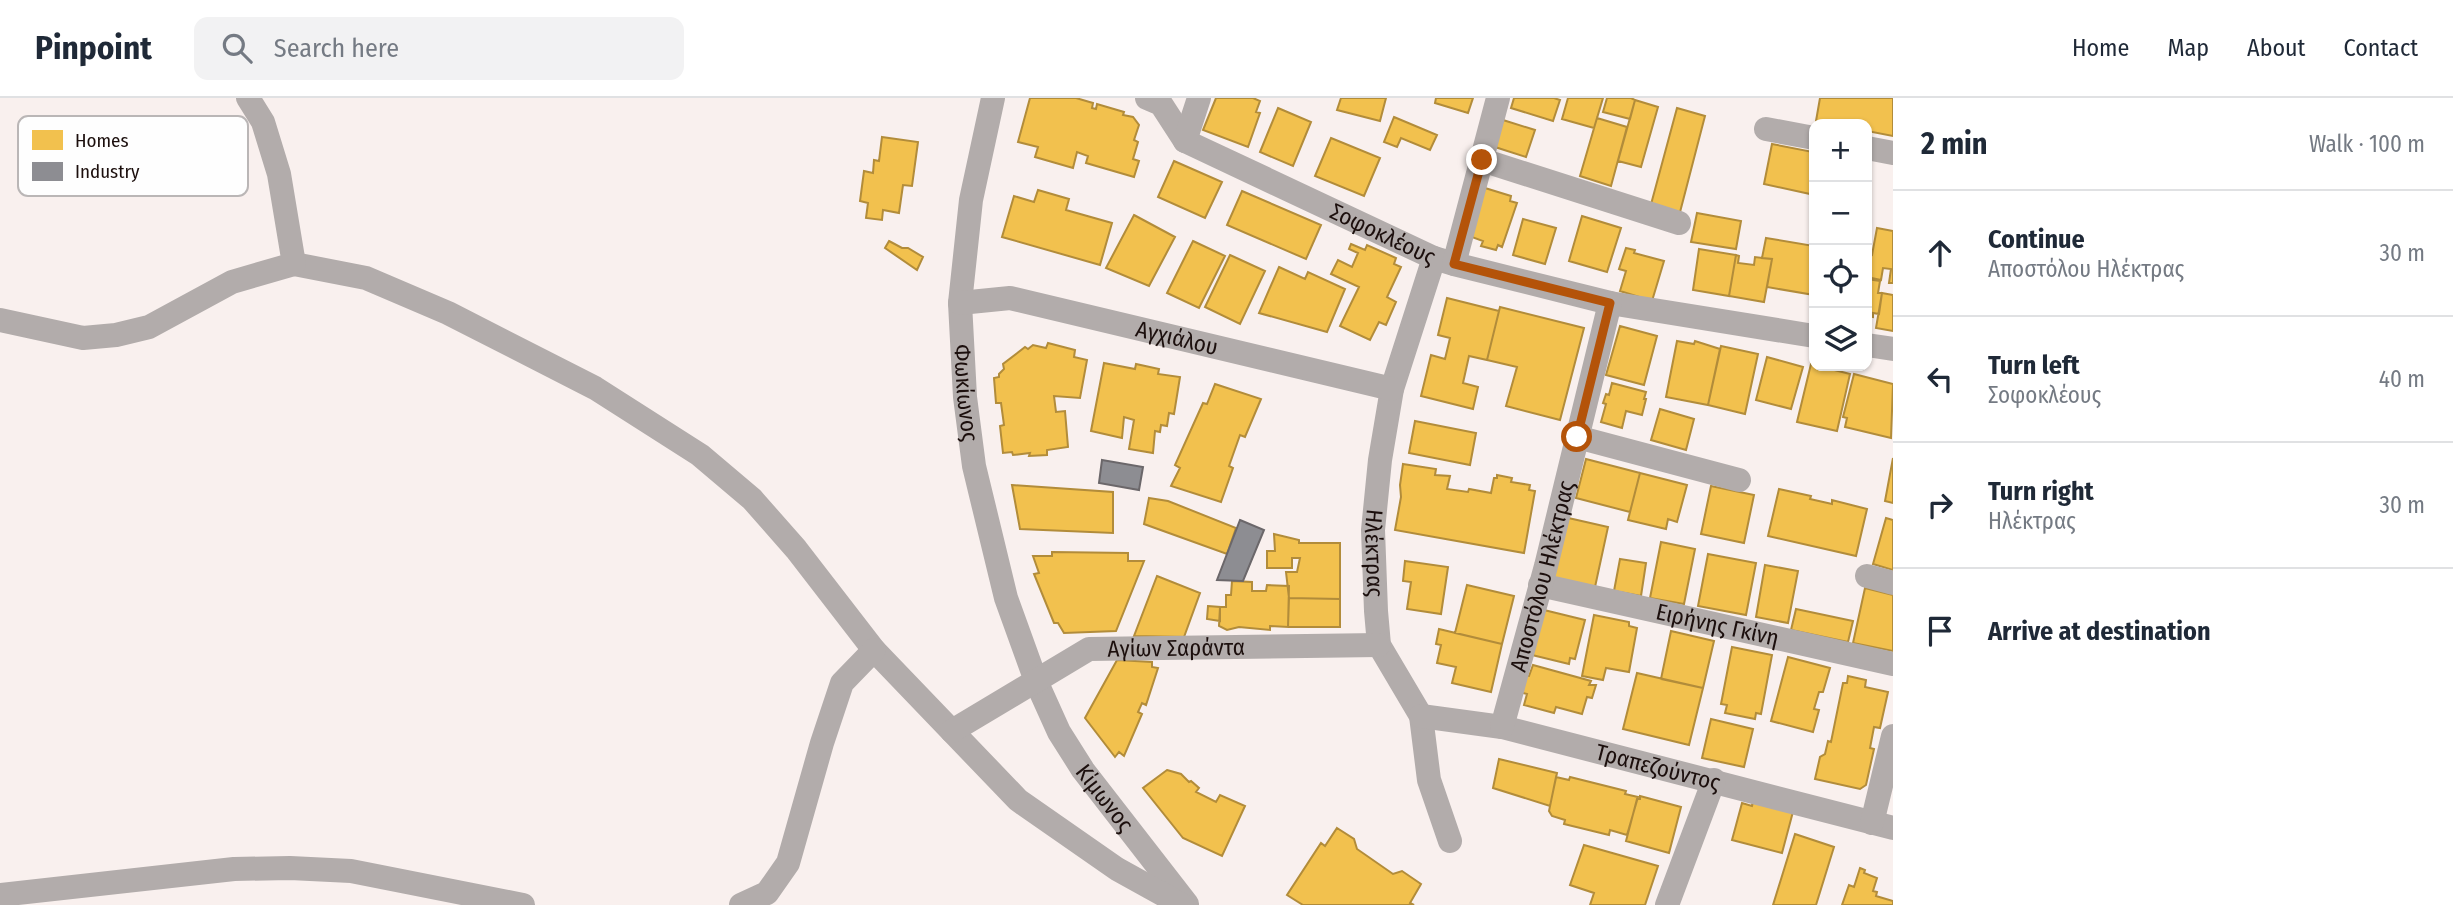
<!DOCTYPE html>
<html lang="en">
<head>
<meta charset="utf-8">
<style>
	body { margin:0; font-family:"Fira Sans Condensed",sans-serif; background:#f2f2f3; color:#1f2937 }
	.controls { position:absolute; right:21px; top:21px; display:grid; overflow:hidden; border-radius:14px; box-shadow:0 2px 5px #0004 }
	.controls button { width:63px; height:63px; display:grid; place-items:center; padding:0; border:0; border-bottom:2px solid #e0e1e3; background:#fff; color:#1f2937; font:35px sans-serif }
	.stop { position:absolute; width:21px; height:21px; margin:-16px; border:5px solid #b45309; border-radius:50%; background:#fff }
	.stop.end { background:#b45309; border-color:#fff; box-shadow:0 2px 7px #0008 }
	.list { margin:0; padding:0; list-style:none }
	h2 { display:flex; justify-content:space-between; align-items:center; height:91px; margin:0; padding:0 28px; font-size:30px }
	h2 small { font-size:23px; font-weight:400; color:#747a83 }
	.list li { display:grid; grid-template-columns:46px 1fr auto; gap:21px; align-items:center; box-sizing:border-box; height:126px; padding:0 28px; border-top:2px solid #e0e1e3 }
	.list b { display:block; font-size:26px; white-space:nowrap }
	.list p { margin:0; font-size:23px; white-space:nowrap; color:#747a83 }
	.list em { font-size:23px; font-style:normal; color:#747a83 }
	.icon { flex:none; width:38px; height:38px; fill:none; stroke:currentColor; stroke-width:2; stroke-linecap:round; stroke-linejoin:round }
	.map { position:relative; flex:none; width:1893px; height:807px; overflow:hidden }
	header { display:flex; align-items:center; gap:42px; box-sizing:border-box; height:98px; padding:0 35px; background:#fff; border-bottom:2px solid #e0e1e3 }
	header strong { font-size:33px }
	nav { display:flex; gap:38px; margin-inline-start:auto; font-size:24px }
	.search { width:490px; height:63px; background:#f2f2f3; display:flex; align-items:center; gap:18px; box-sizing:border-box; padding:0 24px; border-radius:14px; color:#747a83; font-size:26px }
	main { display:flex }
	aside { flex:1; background:#fff }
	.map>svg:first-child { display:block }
	.homes { fill:#f2c14e; stroke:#b28c3a; stroke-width:2 }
	.industry { fill:#8d8d92; stroke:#6b676a; stroke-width:2 }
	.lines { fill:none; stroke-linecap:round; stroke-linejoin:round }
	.street { stroke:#b2acab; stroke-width:24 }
	.route { stroke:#b45309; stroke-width:9 }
	.labels { text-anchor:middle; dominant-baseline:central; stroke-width:7; stroke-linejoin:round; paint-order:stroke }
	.street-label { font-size:23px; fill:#1c0f0d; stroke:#fefefe }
	.key { fill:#fefefe; stroke:#bab6b6; stroke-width:2 }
	.key-label { font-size:19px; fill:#1c0f0d }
</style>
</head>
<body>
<header>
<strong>Pinpoint</strong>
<div class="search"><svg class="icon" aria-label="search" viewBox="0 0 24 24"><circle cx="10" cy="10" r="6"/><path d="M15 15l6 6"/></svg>Search here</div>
<nav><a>Home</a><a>Map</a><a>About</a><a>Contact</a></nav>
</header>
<main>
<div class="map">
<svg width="1893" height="807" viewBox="0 0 1893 807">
	<rect width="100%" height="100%" fill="#f9f0ee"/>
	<path class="homes" d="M1030,0h46l17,5 -1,5 4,1 1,-5 27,8 -1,3 10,2 6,8 -5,15 4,2 -5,17 6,2 -5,16 -48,-14 2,-7 -11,-4 -4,16 -38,-11 3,-10 -20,-5z
		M1216,0h37l7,3 -4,11 4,1 -12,34 -45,-17z
		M1341,0h45l-6,23 -43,-11z
		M1436,0h37l-5,15 -33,-10z
		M1514,0h40l6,2 -7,21 -42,-13z
		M1568,0h35l-9,30 -32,-9z
		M1607,0h24l4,2 -5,19 -27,-7z
		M1820,0h73v38l-26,-5v-7h-33l-18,-3z
		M1635,2l23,7 -17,60 -23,-6z
		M1278,10l33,14 -18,44 -33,-14z
		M1677,10l28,8 -26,100 -29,-8z
		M1394,19l43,18 -7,15 -29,-12 -4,9 -13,-5z
		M1597,20l30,9 -16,59 -31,-10z
		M1503,22l32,10 -9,27 -31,-10z
		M882,39l36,5 -6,44 -9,-1 -4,28 -16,-3 -1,10 -16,-2 2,-15 -8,-2 4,-30 9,2 1,-13 5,1z
		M1331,40l49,20 -16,38 -49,-20z
		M1772,46l41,8 1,34 -2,-1 -2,9 -46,-10z
		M1174,63l48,21 -17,36 -47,-21z
		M1485,90l26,8 -1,5 7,2 -15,44 -4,-2 -2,5 -15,-4 2,-5 -14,-5z
		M1038,92l31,9 -3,11 46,13 -12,42 -98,-28 12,-41 20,6z
		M1242,93l79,34 -15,34 -79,-34z
		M1697,115l44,8 -5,28 -45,-7z
		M1134,117l41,22 -26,49 -43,-18z
		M1582,118l39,12 -14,44 -38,-11z
		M1523,121l33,9 -11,36 -32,-9z
		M1877,130l16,3v52h-4l2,-14 -8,-1 -2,12 -14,-3v-23l5,1z
		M1766,140l48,8v49l-47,-8 5,-28 -10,-1z
		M889,143l13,7h6l15,9 -6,13 -32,-22z
		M1193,143l32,15 -26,52 -32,-15z
		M1351,146l14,6 2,-5 29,13 -2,6 7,3 -14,30 9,5 -10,23 -7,-3 -9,18 -30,-14 19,-39 -28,-13 7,-14 14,7 6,-14 -9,-4z
		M1626,150l9,2 -1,3 30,8 -12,40 -32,-10 6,-20 -7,-2z
		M1699,151l37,6 -7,41 -36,-6z
		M1230,157l35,16 -25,53 -35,-17z
		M1736,157l3,1 -1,7 16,2 1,-8 17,2 -8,43 -35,-6z
		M1279,169l26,12 3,-7 37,17 -18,43 -68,-19z
		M1867,181l13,2 -2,12h4l-3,21 -6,-1v4l-6,-1z
		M1882,195l11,2v36l-17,-3z
		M1447,200l52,13 -12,49 -18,-4 -6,27 15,4 -5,22 -52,-13 10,-41 14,4 5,-21 -12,-3z
		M1500,209l84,21 -24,92 -54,-14 11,-39 -30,-7z
		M1620,228l37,10 -13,49 -38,-10z
		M1677,243l17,3 1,-3 25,8 -12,56 -42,-8z
		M1048,245l27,7 -1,7 13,3 -7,38 -26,-2 2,16 9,-1 3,36 -21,3v5l-18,1 1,-3 -17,2 -1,-3 -9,1 -3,-27 4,-1 -3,-22h-5l-2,-25 5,-1v-3l5,-5 -1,-5 22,-17 3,2 5,-4 13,3z
		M1721,248l37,8 -13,60 -37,-9z
		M1767,259l36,10 -12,42 -35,-9z
		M1104,265l31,6 1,-5 23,5 -1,5 22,3 -6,37 -5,-1 -2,13 -6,-1 -1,7 -5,-1 -2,22 -24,-4 5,-29 -10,-3 -2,21 -31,-7z
		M1811,266l39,10 -13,57 -40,-9z
		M1854,276l39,10 -2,54 -46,-11 2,-9 -4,-1z
		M1612,285l34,9 -2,7h2l-4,16 -16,-4 -4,17 -21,-6 5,-18 -3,-1 3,-9 3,1z
		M1215,286l46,15 -16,38 -5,-2 -11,31 4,2 -12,34 -50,-16 9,-18 -5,-3 28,-62 4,1z
		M1660,311l34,10 -8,31 -35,-10z
		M1415,323l61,12 -6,32 -61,-12z
		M1893,360v45l-8,-2z
		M1586,361l54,14 -10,39 -54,-14z
		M1403,366l33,5 -1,6 15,1 -3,13 21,3 1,-3 22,4 3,-15h3v-3l15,3 -1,4 19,3 -1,5 6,1 -11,62 -129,-23 6,-33 -1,-12z
		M1640,375l47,12 -10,37 -9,-3 -2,10 -38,-9z
		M1012,387l101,7v41l-93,-4z
		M1711,388l43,9 -10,48 -43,-9z
		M1779,391l32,7 -1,3 22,5v-4l35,9 -11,47 -88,-20z
		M1149,400l19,3 68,27 -9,26 -83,-30z
		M1564,419l44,10 -13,60 -45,-10z
		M1886,420l7,2v50l-20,-6z
		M1274,436l25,6v3h41v56l-51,-1 -3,-26h11l3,-14h-8v10h-25v-17h8z
		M1661,444l34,7 -11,55 -34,-6z
		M1052,454l76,1v8h16l-28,70 -52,2 -6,-10h-4l-20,-49 5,-1 -6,-17h19z
		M1708,456l48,9 -10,52 -48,-9z
		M1620,461l26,4 -5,33 -27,-5z
		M1405,463l43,6 -7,47 -34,-5 4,-27 -8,-1z
		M1765,467l33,6 -10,52 -32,-6z
		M1157,478l43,17 -16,44 -50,-1z
		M1232,483l20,1v9h14l1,-6 22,1 -1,41 -18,-1v4l-31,-3 -12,3 -8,-4 1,-19h6v-12h5z
		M1467,487l47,11 -12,48 -47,-11z
		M1865,490l28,7v56l-40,-8z
		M1289,500l51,1v28h-52z
		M1208,508l12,1v14l-13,-2z
		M1796,511l57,12 -5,21 -57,-12z
		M1544,512l41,10 -10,39 -5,-1 -1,6 -37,-9z
		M1594,517l35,7v4l8,2 -8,44 -23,-4 -3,12 -21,-4z
		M1439,531l63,15 -11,48 -39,-9 4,-16 -19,-4 4,-18 -5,-1z
		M1671,533l43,10 -11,47 -42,-9z
		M1732,549l40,8 -11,59 -5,-1 -1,6 -30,-6 2,-8 -6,-1z
		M1788,559l42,11 -7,24h-4l-5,17 5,1 -6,22 -42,-11z
		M1117,562l35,2v5l6,1 -12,37 -4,-2 -4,9 4,2 -18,42 -5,-4 -4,5 -30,-39z
		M1533,567l58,16 -2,4h7l-4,13 -5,-1 -5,17 -26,-7 -2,6 -30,-8 3,-11 -8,-2 4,-17 6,1z
		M1637,575l66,15 -14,57 -66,-16z
		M1848,578l18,4 -1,7 23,5 -8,36 -6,-1 -4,21 4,1 -8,36 -6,4 -45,-10 5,-22 5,-3 3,-13 3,1 12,-59h4z
		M1711,621l42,10 -9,38 -42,-9z
		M1499,661l58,14 -7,33 -57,-18z
		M1167,672l14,4 8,8 2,-1 8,7 -3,4 20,10 4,-7 25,11 -23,50 -39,-18 -40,-50z
		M1556,679l13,3 1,-3 56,14 -1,3 13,3 -11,38 -17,-5 -1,5 -45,-11 1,-4 -13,-4 -3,-5z
		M1640,698l41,11 -12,46 -43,-12 11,-42h3z
		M1754,700l40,10 -12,45 -50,-13 10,-37 10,3z
		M1337,730l17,11 3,10 36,25 9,-3 19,13 -11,19 4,2h-111l-16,-10 34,-52 4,3z
		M1795,736l39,13 -18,58h-43z
		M1584,747l74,21 -13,39h-55l4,-12 -24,-8z
		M1860,770l5,2 -1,3 13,5 -4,13 4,1 -1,4 17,5v4h-51l7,-20 5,2z"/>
	<path class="industry" d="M1102,362l41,7 -4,23 -40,-7z
		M1240,422l24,10 -21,51 -26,-1z"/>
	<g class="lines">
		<g class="street">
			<path id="s1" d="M993,0l-22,102 -11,103 5,94 9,69 32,132 30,83 23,51 24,38 104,134"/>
			<path id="s2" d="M1147,0l14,6 24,37 249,117 20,6 156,39 204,33"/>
			<path d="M1766,31l48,9"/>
			<path d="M1185,43l14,-43"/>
			<path d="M1867,50l26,5"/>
			<path d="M1482,62l197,63"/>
			<path id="s3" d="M1434,160l-42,131 -12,71 -7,70 3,81 3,34 42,71 8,64 21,61"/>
			<path d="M294,166l72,14 82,35 147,75 105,67 52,44 44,50 78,101 144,150 99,69 65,36"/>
			<path d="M1454,166l44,-166"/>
			<path id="s4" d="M960,205l50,-5 382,91"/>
			<path d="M0,222l83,18 33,-3 33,-8 83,-45 62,-18 -15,-90 -16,-52 -15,-24"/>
			<path d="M1867,247l26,4"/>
			<path d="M1577,339l162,43"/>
			<path d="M1867,478l26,7"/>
			<path id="s5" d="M1540,487l353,79"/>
			<path id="s6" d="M1421,618l81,11 391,101"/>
			<path id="s7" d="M1502,629l44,-161 64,-263"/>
			<path id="s8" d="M952,633l137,-82 290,-4"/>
			<path d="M1872,725l21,-87"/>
			<path d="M0,797l234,-26 56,-1 61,3 172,34"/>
			<path d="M741,807l26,-12 21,-30 34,-120 20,-60 32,-33"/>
			<path d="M1667,807l47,-125"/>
		</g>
	</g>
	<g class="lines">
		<path class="route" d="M1482,62l-28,104 156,39 -33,134"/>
	</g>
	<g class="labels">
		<g class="street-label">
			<text stroke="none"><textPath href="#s2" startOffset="278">Σοφοκλέους</textPath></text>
			<text stroke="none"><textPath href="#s4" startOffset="222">Αγχιάλου</textPath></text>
			<text stroke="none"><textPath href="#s1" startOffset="298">Φωκίωνος</textPath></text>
			<text stroke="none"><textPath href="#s3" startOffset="303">Ηλέκτρας</textPath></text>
			<text stroke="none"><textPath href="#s7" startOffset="156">Αποστόλου Ηλέκτρας</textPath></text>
			<text stroke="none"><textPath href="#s5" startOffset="182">Ειρήνης Γκίνη</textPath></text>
			<text stroke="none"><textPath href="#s8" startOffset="247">Αγίων Σαράντα</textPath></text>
			<text stroke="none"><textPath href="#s6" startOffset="243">Τραπεζούντος</textPath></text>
			<text stroke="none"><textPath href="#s1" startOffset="732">Κίμωνος</textPath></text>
		</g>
	</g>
	<rect x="18" y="18" width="230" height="80" rx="10" class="key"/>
	<rect x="32" y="32" width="31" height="20" fill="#f2c14e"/>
	<rect x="32" y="64" width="31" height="19" fill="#8d8d92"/>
	<g class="key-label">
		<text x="75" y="49">Homes</text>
		<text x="75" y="80">Industry</text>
	</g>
</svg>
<div class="controls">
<button>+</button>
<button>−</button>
<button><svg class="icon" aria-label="locate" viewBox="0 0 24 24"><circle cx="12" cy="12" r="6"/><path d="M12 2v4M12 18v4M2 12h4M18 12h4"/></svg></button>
<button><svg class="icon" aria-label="layers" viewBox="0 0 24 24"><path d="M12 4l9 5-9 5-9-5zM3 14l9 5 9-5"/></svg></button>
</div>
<div class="stop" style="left:1577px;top:339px"></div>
<div class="stop end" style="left:1482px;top:62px"></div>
</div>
<aside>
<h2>2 min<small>Walk · 100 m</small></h2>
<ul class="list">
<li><svg class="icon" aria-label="ahead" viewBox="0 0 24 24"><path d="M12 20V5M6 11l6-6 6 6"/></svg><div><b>Continue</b><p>Αποστόλου Ηλέκτρας</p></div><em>30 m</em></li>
<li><svg class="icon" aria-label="left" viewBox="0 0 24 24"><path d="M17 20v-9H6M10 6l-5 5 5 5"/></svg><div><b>Turn left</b><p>Σοφοκλέους</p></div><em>40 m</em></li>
<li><svg class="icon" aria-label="right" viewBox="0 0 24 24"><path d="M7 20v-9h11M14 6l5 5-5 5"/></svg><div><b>Turn right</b><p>Ηλέκτρας</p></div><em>30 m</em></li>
<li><svg class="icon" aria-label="arrive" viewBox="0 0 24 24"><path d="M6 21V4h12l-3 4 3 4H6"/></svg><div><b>Arrive at destination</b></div></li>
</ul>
</aside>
</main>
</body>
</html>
